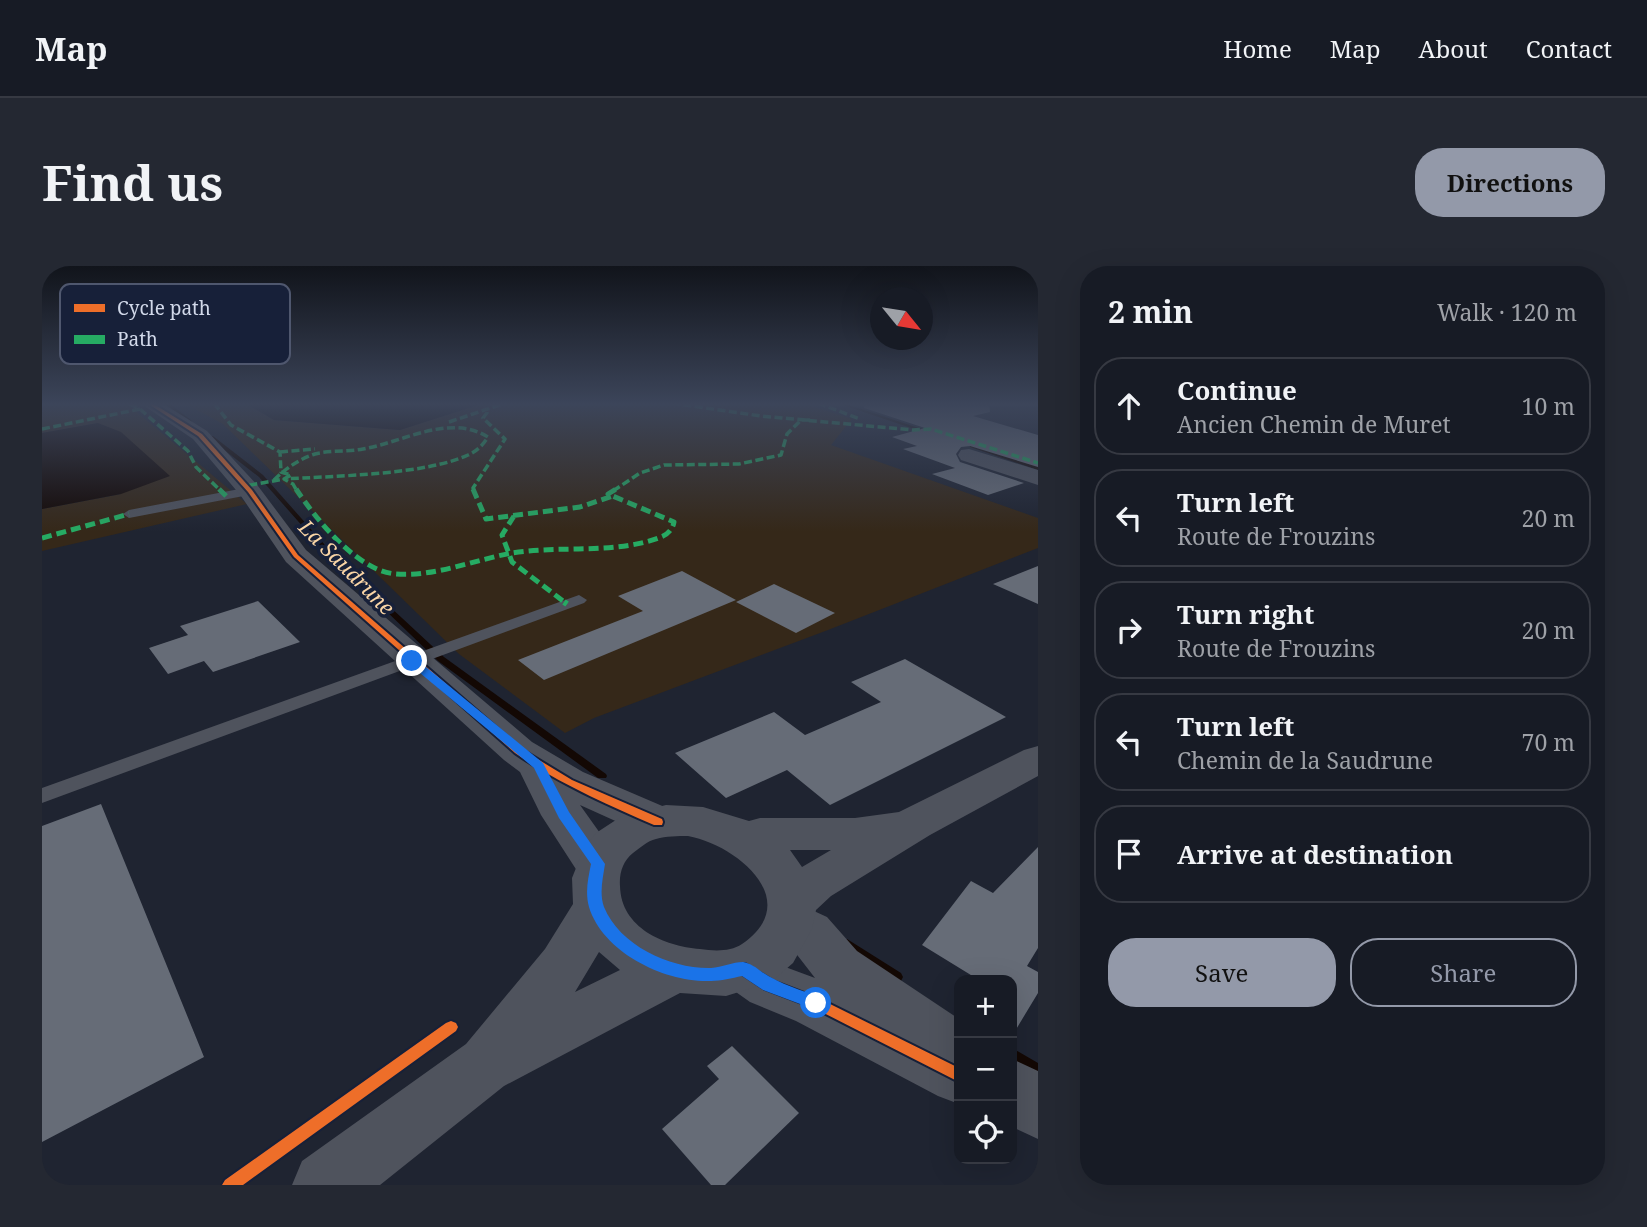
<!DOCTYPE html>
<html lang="en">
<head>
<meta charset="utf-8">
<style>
	body { margin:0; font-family:"Noto Serif",serif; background:#242832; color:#f1f3f6 }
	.controls { position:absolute; right:21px; bottom:21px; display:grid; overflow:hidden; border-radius:14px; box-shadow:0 7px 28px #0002 }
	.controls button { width:63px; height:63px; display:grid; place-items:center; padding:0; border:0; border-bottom:2px solid #363942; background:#171b25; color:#f1f3f6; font:35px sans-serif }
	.compass { position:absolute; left:828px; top:21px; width:63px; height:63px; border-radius:50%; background:#171b25; box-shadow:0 7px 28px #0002; rotate:120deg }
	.stop { position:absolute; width:21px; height:21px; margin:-16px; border:5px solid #1a73e8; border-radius:50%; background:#fff }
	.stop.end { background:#1a73e8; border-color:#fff; box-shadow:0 2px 7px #0008 }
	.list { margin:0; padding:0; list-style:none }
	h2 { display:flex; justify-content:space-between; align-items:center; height:91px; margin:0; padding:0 28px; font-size:30px }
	h2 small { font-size:23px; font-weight:400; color:#9ea1a7 }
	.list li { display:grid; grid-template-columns:46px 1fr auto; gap:21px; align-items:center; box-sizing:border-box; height:98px; margin:0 14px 14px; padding:0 14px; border:2px solid #363942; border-radius:28px }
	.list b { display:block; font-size:26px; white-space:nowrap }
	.list p { margin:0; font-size:23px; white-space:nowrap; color:#9ea1a7 }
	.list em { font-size:23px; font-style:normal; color:#9ea1a7 }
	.actions { display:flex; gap:14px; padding:21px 28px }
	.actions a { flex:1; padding:16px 0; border:2px solid #9399a9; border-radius:28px; text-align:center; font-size:24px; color:#9399a9 }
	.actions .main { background:#9399a9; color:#111 }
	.icon { flex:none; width:38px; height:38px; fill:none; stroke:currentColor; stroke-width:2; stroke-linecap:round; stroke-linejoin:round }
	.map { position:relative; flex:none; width:996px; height:919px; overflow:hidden; border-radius:28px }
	header { display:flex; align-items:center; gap:42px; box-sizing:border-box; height:98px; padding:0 35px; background:#171b25; border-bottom:2px solid #363942 }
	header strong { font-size:33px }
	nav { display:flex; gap:38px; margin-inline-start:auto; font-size:24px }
	.intro { display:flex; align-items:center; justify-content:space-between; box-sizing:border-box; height:168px; padding:0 42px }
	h1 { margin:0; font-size:49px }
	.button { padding:18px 32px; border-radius:28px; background:#9399a9; color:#111; font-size:24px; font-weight:700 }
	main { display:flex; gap:42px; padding:0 42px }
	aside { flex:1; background:#171b25; border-radius:28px; box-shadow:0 7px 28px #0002 }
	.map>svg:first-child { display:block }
	.green { fill:#352819 }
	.water { fill:#130804 }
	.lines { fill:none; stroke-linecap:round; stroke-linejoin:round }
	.stream { fill:#130804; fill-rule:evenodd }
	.building { fill:#666c77 }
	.lane { fill:#4f535d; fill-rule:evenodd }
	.street { fill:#4f535d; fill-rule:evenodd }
	.secondary { fill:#4f535d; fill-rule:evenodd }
	.quiet-far2 { stroke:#26ab63; stroke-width:3.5; stroke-dasharray:8 3.5; stroke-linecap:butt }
	.quiet-far1 { stroke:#26ab63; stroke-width:5; stroke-dasharray:10 5; stroke-linecap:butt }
	.quiet { stroke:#26ab63; stroke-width:6; stroke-dasharray:13 6; stroke-linecap:butt }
	.cycleway-casing { stroke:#172039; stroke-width:4 }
	.cycleway { fill:#ee6e29; fill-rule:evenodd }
	.route { fill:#1a73e8 }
	.labels { text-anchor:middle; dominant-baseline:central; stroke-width:7; stroke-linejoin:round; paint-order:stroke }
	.far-water-label { font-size:21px; font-style:italic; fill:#fad5a6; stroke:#172039 }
	.key { fill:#172039; stroke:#4f576e; stroke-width:2 }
	.key-label { font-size:19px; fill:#d1d8e9 }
</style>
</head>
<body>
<header>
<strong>Map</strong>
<nav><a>Home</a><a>Map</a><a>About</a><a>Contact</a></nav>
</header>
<div class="intro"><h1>Find us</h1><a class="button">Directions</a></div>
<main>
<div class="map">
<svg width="996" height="919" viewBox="0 0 996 919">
	<rect width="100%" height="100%" fill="#1f2431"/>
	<path class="green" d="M0,137l85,1 120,100 -205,47v-42l79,-15 -23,-71 -56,10z
		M142,137h61l29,17 126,10 84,-27h319l49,16 -21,26 207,73v30l-210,82 -234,88 -29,15 -106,-79 -236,-230z"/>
	<path class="water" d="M203,137h239l-84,27 -126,-10z
		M56,157l23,9 49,44 -49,18 -79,15v-76z"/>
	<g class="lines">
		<path class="stream" d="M122,137h5l23,18v2h-4z
			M795,137h6l91,30 -5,1z
			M167,170h4l50,39 69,78 112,104 162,117 1,2 -1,2h-8l-160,-117 -110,-106 -69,-78 -50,-39z
			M928,179l68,21v4l-68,-23z
			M805,673l54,34 2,4 -2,4 -5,2 -5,-2 -49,-33 -2,-4 2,-4z
			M970,782l26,15v16l-26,-16z"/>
	</g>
	<path class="building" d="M822,137h125l1,9 -17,4 65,19v32l-68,-21 -9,1 -5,7 4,8 64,21 -36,12 -56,-21 23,-6 -52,-19 14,-3 -25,-9 33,-9 -61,-20z
		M996,300v38l-45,-20z
		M640,305l54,29 -192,80 -26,-20 125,-49 -25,-15z
		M732,318l61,29 -39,20 -60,-31z
		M216,335l42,41 -87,30 -9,-11 -36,13 -19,-26 39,-13 -8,-9z
		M863,393l101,58 -176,88 -43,-35 -61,28 -51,-45 99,-41 31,23 76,-33 -30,-20z
		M59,538l103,253 -162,85v-316z
		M996,581v101l-11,18 11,6v21l-26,43v-56h-33l-57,-35 49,-64 22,12z
		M690,780l67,67 -74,72h-14l-49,-56 57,-50 -12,-13z"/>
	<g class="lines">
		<path class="lane" d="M208,221l4,1v6l-125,24 -6,-4 6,-4z
			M537,329l8,5 -3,3 -542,200v-15z"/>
		<path class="street" d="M98,137h22l45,28 51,55 48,64 226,192 51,30 91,39 6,11 -6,11 -16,5 -16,-5 -62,-28 42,59 -7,13 -17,5 -17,-5 -40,-62 -21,-43 -16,-12 -218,-198 -45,-66 -48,-57z
			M927,183l69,21v15l-77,-25 -3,-5 3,-5z
			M748,634l37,17 30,34 102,68v85l-21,-8 -142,-75 -46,-19 -24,-17 -8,-16 8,-16 19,-7 19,7 24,15 27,10 -24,-31 -19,-11 -7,-15 7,-15z
			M970,793l26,12v68l-26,-12z"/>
		<path class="secondary" d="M996,480v30l-108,59 -99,61 -15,14 -4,19 -19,34 -22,19 -45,14 -46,-3 -176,93 -124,99h-88l10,-24 164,-117 79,-95 28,-45 -1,-26 12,-30 12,-15 26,-17 44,-11 37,2 46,14 11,-3h95l44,-6 125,-62zM646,570c49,9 117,65 54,108 -12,8 -28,7 -42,5 -36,-3 -79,-21 -80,-63 -1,-13 3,-25 13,-33 7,-5 14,-12 23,-14 10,-3 22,-3 32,-3zM748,584h41l-29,17zM557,686l21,18 -45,22z"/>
		<path class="quiet-far2" d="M172,137l17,22 49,27 1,20 10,3 -7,4 -39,7
			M630,137l89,13 152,14 18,-1 107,34
			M776,137l42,16
			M98,143l48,42 8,16 25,24
			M407,156l56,-19
			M0,163l98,-20 -12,-6
			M238,186l35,-3
			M232,214c11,-11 25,-21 41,-26 15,-4 32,-2 48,-5 41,-7 86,-36 125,-12 -5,8 -11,14 -20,18 -43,20 -135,21 -184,24l9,5 4,7
			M432,225l-1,-3 32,-49 -22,-21 6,-8
			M571,225l27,-18 24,-8 75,-1 42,-9 6,-21 14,-14h12"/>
		<path class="quiet-far1" d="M177,223l8,8
			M254,223c20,30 61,82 100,85 38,3 78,-14 116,-21 48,-8 103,2 149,-16 6,-2 12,-8 13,-15l-66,-28 8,-5
			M431,223l13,30 94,-12 33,-11
			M472,250l-12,19 10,27 55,42
			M0,272l87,-24"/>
		<path class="quiet" d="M522,336l3,2"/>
		<defs>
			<path id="cycleway" d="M105,137h5l50,31 50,56 46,65 223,194 51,31 90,39 1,3 -1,3h-8c-48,-21 -96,-42 -139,-72l-221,-196 -46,-65 -50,-56z
				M703,698l28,17 47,18 139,69v14l-147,-75 -47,-18 -24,-16 -2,-4 2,-4z
				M409,755l5,2 2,4 -2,4 -213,154h-21l3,-5 221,-157z"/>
		</defs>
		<use href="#cycleway" class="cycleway-casing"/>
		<use href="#cycleway" class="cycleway"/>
	</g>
	<linearGradient id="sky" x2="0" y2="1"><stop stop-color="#11141b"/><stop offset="0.52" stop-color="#3c455a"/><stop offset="1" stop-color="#3c455a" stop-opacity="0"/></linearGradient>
	<rect width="996" height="266" fill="url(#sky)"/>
	<path class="route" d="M366,392h7l128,105 26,49 36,52c-2,14 -6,29 -1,43 16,39 67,62 107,61 11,-1 22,-6 32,-6 7,1 14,6 19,10 18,12 39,18 60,26l2,5 -2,5 -6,2 -53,-20 -21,-14c-10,2 -21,5 -31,5 -45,2 -108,-28 -122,-74 -4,-15 -1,-28 2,-43l-32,-46 -25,-50 -126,-105z"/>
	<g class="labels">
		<g class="far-water-label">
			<text transform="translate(305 301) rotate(45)">La Saudrune</text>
		</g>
	</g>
	<rect x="18" y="18" width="230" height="80" rx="10" class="key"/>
	<rect x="32" y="38" width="31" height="8" fill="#ee6e29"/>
	<rect x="32" y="69" width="31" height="9" fill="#26ab63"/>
	<g class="key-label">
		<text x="75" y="49">Cycle path</text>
		<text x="75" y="80">Path</text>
	</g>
</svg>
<div class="controls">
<button>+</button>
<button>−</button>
<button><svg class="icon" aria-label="locate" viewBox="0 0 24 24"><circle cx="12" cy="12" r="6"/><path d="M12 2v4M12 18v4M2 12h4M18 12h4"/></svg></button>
</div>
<svg class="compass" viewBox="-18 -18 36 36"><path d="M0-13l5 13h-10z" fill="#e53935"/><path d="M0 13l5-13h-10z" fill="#9ea1a7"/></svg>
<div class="stop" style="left:774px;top:737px"></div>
<div class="stop end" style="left:370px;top:395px"></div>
</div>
<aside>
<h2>2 min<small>Walk · 120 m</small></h2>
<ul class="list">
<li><svg class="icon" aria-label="ahead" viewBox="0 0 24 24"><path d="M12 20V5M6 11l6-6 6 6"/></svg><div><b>Continue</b><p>Ancien Chemin de Muret</p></div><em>10 m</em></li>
<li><svg class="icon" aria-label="left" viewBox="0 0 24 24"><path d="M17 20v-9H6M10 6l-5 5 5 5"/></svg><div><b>Turn left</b><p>Route de Frouzins</p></div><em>20 m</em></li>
<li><svg class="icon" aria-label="right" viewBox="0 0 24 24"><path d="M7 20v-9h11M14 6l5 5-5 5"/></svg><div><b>Turn right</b><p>Route de Frouzins</p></div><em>20 m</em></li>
<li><svg class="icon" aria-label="left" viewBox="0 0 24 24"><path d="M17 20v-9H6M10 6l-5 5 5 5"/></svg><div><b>Turn left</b><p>Chemin de la Saudrune</p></div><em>70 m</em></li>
<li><svg class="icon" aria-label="arrive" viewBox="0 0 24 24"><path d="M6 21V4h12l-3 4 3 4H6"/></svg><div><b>Arrive at destination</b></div></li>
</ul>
<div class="actions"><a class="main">Save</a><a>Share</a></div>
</aside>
</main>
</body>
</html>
